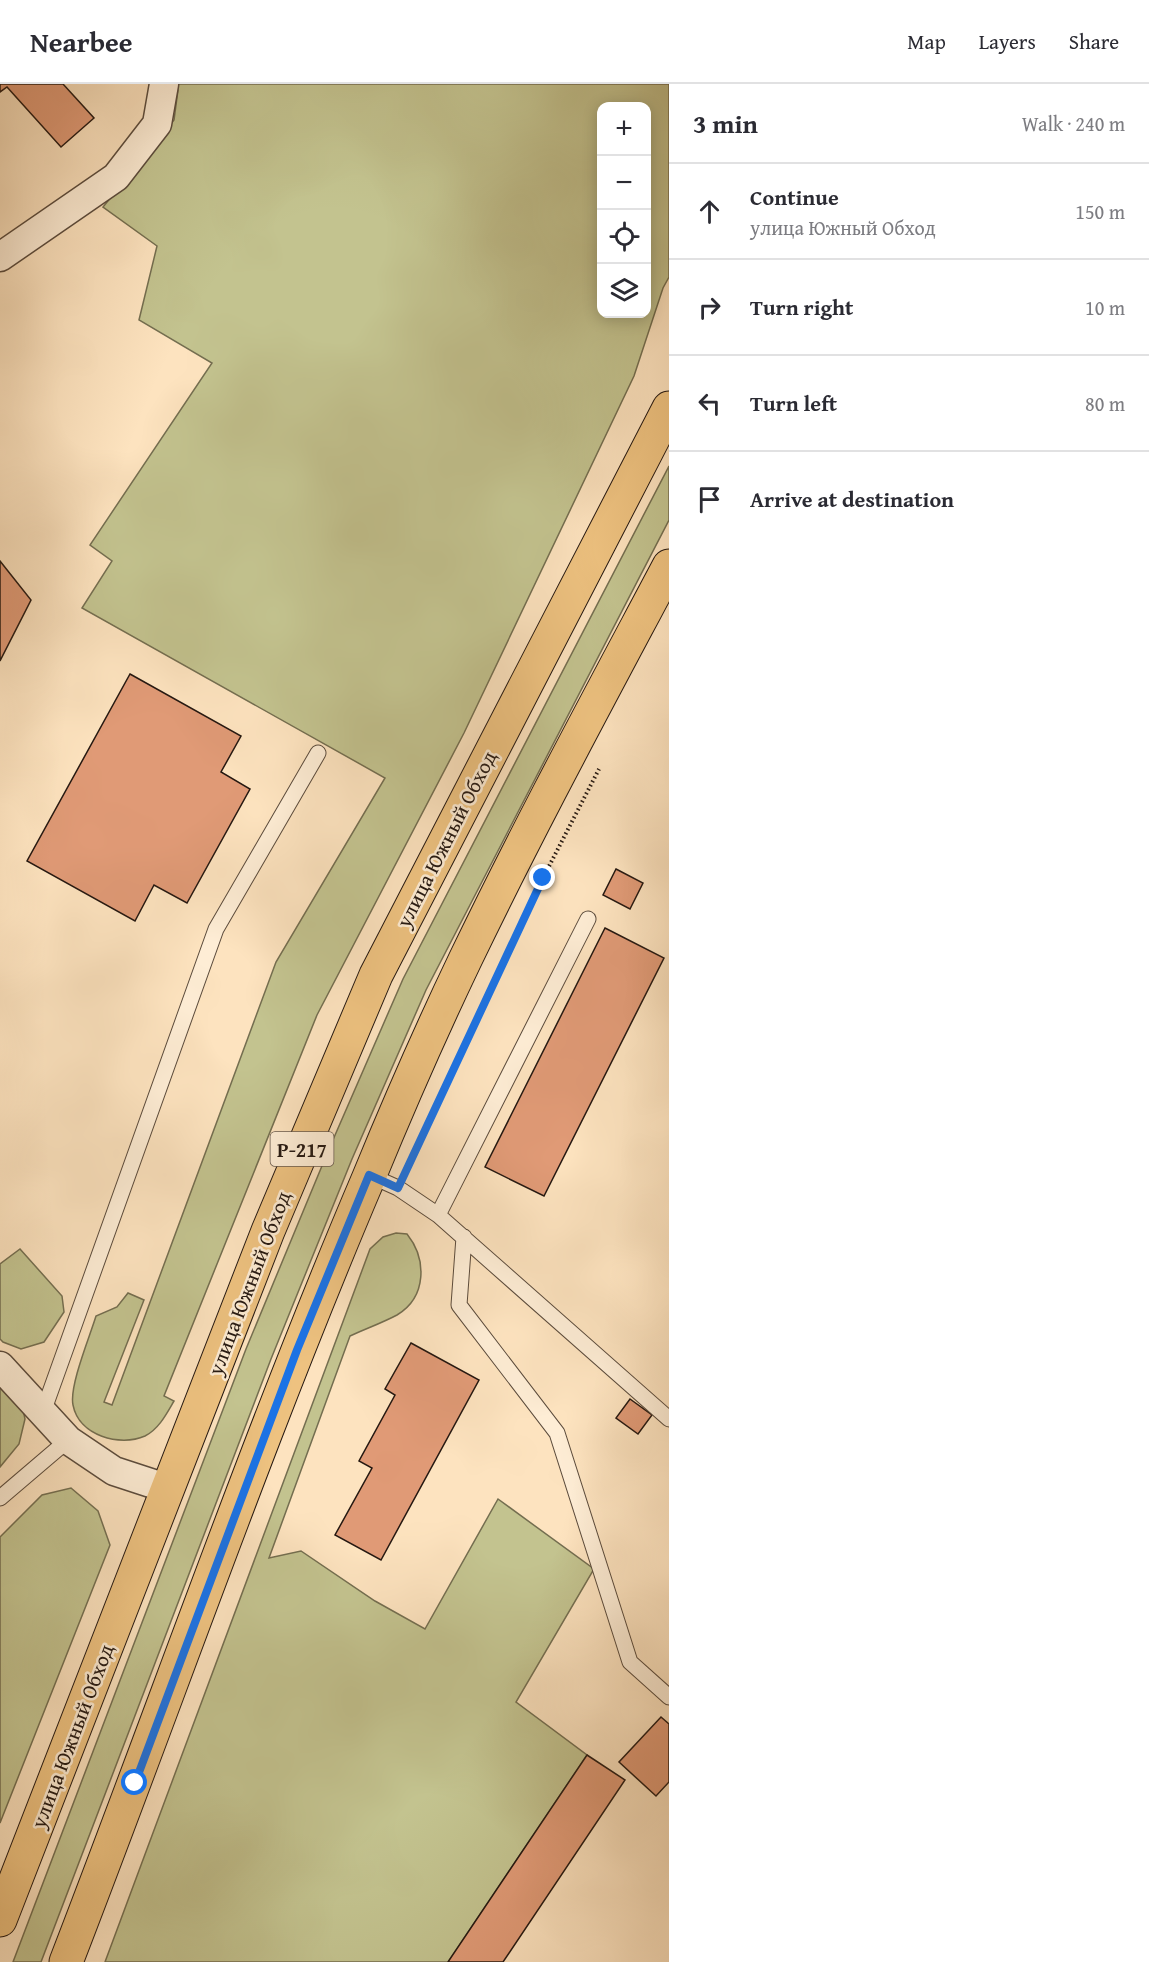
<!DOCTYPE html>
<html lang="en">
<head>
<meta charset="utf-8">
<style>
	body { margin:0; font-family:"Gentium Book Plus",serif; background:#f2f2f3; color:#2b2b33 }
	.controls { position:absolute; right:18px; top:18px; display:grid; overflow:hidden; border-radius:12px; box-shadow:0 3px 15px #0003 }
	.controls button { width:54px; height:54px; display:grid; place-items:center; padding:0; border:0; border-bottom:2px solid #e1e1e2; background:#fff; color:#2b2b33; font:30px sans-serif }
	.stop { position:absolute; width:18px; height:18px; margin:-14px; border:4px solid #1a73e8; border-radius:50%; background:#fff }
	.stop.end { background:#1a73e8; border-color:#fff; box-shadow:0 2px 6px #0008 }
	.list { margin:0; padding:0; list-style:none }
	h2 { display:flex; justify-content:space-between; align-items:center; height:78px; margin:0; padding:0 24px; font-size:26px }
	h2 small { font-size:20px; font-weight:400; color:#7c7c81 }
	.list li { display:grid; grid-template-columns:39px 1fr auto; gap:18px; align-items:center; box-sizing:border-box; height:96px; padding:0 24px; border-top:2px solid #e1e1e2 }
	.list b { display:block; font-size:22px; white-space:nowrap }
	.list p { margin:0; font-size:20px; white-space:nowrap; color:#7c7c81 }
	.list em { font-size:20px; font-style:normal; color:#7c7c81 }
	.icon { flex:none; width:33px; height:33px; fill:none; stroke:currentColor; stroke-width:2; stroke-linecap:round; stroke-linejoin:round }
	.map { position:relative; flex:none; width:669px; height:1878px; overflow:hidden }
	header { display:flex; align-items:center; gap:36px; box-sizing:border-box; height:84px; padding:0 30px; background:#fff; border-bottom:2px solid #e1e1e2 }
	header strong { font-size:28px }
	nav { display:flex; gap:33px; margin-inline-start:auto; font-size:21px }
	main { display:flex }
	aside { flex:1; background:#fff }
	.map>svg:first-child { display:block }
	.green { fill:#c3c38f; stroke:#746e50; stroke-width:1.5; fill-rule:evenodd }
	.building { fill:#e09a76; stroke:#251811; stroke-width:1.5 }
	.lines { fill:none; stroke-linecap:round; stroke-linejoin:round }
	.service-casing { stroke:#5b4b3c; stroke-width:17 }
	.minor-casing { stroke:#5b4b3c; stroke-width:31 }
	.primary-casing { stroke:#251811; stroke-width:35 }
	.path { stroke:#251811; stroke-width:4; stroke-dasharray:1.5 3; stroke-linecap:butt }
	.service { stroke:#feedd5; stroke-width:15 }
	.minor { stroke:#feedd5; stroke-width:28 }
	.primary { stroke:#eec280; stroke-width:33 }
	.route { stroke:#1a73e8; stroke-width:8 }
	.labels { text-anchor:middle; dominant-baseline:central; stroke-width:5; stroke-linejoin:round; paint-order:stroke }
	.shield { fill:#feedd5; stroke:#66584c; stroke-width:1.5 }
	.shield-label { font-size:20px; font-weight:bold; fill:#251811 }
	.street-label { font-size:21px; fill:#251811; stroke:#feedd5 }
</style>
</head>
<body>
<header>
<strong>Nearbee</strong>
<nav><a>Map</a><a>Layers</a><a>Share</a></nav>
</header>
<main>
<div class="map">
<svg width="669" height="1878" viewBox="0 0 669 1878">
	<rect width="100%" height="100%" fill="#fde3bf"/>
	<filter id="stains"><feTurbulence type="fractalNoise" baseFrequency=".00333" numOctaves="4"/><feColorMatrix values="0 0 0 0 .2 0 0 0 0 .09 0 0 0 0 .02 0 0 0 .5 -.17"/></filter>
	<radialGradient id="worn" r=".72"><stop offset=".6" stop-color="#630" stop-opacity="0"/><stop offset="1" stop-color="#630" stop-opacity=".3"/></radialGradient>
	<path class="green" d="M174,0h495v193l-6,11 -29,88 -170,357 -147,282 -153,381 10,5c-7,12 -15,28 -29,35 -25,11 -66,0 -72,-31 -4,-19 17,-69 23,-89l21,-9 11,-14 16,7 -40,102 8,3 164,-443 109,-184 -303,-170 30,-47 -22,-16 122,-182 -73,-43 18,-74 -54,-39 71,-87 4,-30zM602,22h44v208h-44z
		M669,382v54l-243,470 -74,169 -81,200 -230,603h-28l233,-613 83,-200 74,-170z
		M396,1149l11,1c20,25 20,63 -10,81 -15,8 -32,14 -47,21l-81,222 32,-7 74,50 50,28 73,-130 96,70 -78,133 71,53 -139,207h-343l265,-713 13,-12z
		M20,1165l42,47 2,16 -20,30 -23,7 -18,-7 -3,-3v-75z
		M0,1298l22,23 3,14 -6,25 -19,23z
		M71,1404l27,23 12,34 -110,278v-286l42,-42z"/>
	<path class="building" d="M0,0h63l31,34 -33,29 -54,-60 -7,5z
		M0,477l31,39 -31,61z
		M130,590l111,62 -20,36 29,17 -63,114 -33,-18 -19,36 -108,-60z
		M616,785l27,14 -13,26 -27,-14z
		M605,844l59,30 -120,238 -59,-29z
		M411,1259l68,37 -98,180 -46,-25 37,-67 -13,-7 36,-66 -10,-6z
		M630,1315l22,16 -14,19 -22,-16z
		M661,1633l8,7v58l-13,14 -37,-34z
		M587,1671l38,25 -122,182h-55z"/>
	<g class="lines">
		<defs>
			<path id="service" d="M369,1091l29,13 40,27 231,204
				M438,1131l150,-296
				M464,1153l-5,68 98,128 73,229 39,35
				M43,1328l173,-483 102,-176
				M0,1414l68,-58"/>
			<path id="minor" d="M0,173l116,-80 41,-53 7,-40
				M0,1282l68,74 46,31 55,18"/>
			<path id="primary" d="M0,1836l268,-689 108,-256 293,-567
				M66,1878c101,-261 193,-527 303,-785 30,-73 62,-146 96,-217 64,-133 135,-264 204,-394"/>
		</defs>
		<use href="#service" class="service-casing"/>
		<use href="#minor" class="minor-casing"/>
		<use href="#primary" class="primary-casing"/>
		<path class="path" d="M423,1051l120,-257 56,-109"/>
		<use href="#service" class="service"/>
		<use href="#minor" class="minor"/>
		<use href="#primary" class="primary"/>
	</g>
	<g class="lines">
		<path class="route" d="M135,1699l162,-433 72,-175 29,13 145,-310"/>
	</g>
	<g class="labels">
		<rect class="shield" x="270.5" y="1048" width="63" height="34" rx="4.5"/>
		<g class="shield-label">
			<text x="302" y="1065">Р-217</text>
		</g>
		<g class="street-label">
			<text transform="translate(446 755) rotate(-63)">улица Южный Обход</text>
			<text transform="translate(249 1199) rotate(-69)">улица Южный Обход</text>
			<text transform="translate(72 1652) rotate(-69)">улица Южный Обход</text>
		</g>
	</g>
	<rect width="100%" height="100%" filter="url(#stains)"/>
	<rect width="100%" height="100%" fill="url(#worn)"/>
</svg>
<div class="controls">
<button>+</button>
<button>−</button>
<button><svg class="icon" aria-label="locate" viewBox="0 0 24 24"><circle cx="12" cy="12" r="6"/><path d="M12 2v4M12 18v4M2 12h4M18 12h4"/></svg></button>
<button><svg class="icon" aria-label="layers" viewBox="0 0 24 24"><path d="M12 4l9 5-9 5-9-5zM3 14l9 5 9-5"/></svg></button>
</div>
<div class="stop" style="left:135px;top:1699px"></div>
<div class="stop end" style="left:543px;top:794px"></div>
</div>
<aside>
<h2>3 min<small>Walk · 240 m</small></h2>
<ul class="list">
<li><svg class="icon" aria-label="ahead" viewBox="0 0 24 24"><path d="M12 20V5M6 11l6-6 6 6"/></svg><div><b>Continue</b><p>улица Южный Обход</p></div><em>150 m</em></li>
<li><svg class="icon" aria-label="right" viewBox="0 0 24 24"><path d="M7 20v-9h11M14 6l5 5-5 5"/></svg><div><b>Turn right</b></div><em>10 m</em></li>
<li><svg class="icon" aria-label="left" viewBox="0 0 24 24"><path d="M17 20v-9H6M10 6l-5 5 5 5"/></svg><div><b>Turn left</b></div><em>80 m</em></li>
<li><svg class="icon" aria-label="arrive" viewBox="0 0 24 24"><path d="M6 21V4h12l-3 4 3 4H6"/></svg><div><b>Arrive at destination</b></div></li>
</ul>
</aside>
</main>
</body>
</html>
